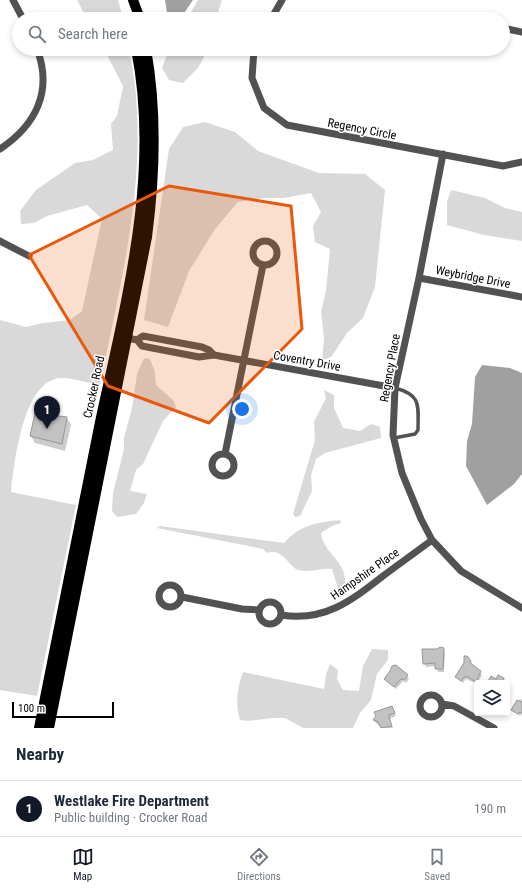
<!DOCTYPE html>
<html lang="en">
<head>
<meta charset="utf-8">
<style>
	body { margin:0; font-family:"Roboto Condensed",sans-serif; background:#f2f2f3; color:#1f2937 }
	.controls { position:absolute; right:12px; bottom:12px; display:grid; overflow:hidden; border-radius:4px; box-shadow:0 2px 6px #0003 }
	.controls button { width:36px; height:36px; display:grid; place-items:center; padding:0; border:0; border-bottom:1px solid #e0e1e3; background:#fff; color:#1f2937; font:20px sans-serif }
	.scale { position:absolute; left:12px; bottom:10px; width:102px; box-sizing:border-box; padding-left:4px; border:2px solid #000; border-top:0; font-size:11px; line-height:14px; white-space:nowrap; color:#000; -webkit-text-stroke:3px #fff; paint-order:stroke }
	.you { position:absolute; left:242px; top:409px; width:14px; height:14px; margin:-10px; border:3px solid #fff; border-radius:50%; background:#1a73e8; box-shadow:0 0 0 6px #1a73e833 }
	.badge { display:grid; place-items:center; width:26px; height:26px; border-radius:50%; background:#111827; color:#fff; font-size:13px; font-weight:700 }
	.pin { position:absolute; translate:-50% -33px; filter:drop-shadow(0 1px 2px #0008) }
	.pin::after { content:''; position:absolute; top:21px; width:14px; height:12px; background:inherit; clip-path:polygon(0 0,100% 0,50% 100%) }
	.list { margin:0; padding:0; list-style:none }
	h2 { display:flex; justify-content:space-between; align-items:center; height:52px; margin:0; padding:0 16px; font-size:17px }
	h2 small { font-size:13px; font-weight:400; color:#747a83 }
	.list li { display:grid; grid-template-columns:26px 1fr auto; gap:12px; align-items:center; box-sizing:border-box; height:56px; padding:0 16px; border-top:1px solid #e0e1e3 }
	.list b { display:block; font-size:15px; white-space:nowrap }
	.list p { margin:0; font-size:13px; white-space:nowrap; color:#747a83 }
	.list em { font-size:13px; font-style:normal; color:#747a83 }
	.icon { flex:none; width:22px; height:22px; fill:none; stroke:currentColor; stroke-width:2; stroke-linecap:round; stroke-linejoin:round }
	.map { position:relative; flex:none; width:522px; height:728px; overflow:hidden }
	.search { position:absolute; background:#fff; box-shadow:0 2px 6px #0003; left:12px; right:12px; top:12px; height:44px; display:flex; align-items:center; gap:10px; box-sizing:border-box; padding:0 14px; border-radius:22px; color:#747a83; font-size:15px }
	.sheet { height:108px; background:#fff }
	nav { display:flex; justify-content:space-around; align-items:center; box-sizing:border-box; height:56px; border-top:1px solid #e0e1e3; background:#fff; font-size:11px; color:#747a83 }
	nav a { display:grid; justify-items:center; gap:2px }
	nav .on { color:#111827 }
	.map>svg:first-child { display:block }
	.green { fill:#d9d9d9 }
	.water { fill:#a0a0a0 }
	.shadow { fill:#0003 }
	.building { fill:#c2c2c2; stroke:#969696 }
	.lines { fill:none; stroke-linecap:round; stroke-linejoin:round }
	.lane { stroke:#525252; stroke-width:3.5 }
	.street { stroke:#525252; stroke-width:7 }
	.primary { stroke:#000; stroke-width:10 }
	.marked { fill:#e8590c; fill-opacity:0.2; stroke:#e8590c; stroke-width:3; stroke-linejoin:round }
	.labels { text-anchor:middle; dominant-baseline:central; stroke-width:3; stroke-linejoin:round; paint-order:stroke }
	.street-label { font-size:12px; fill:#000; stroke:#fff }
</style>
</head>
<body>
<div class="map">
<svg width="522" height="728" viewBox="0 0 522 728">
	<rect width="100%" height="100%" fill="#fff"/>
	<path class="green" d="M77,0h41l5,19h-36z
		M198,0h24l-6,19h-29z
		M104,49h25c24,113 -7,226 -29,336 -12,-2 -27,-7 -39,-7 -38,1 -47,86 -50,114l65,13 -39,191 -37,-6v-370l26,7 17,-4 27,-3 12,-9 20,-92 -15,-14 -40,11 -13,7 -13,1 -1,-13 16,-21 39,-27 18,-3 20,-10 -2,-26 6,-8 6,-30z
		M169,49h39l-10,19 -15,15 -14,-3 -7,-12z
		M205,122l30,10 23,19 61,22 46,1 20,16 -10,97 -12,31 -16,15 -15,23 -10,5 2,-23 -3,-27 5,-20 4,-42 -15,-7 -2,-16 8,-14 -10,-19 -27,5h-19l-27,4 -23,27 -26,42 -21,56 -24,-7 25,-171 14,-22z
		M451,190l34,8 20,10 17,4v29l-38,-6 -37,-10v-23z
		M144,358l6,1 5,13 1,13 17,15 3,7 -13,14 -20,43 -7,6 -6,21 17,3 -3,9 -8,11 -19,3 -5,-6 1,-18 11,-44v-12l8,-29 5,-34z
		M324,390l10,5v13l9,20 17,3 11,-7 9,3 1,11 -56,15 -9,6 -5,16 1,16 -12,25 -5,1 -2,-3 22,-74 -1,-18 12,-24z
		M340,520l1,3 -9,3 -11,7c3,22 27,28 24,53l-3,2h-4l-6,-19c-11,-1 -22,4 -34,1 -10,-4 -16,-23 -31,-17l-4,-4 -106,-21 3,-2 124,17c15,-18 35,-21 56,-23z
		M372,649l16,1v10l-11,14 -6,26 -11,13 -7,15h-50l-18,-10h-12l-25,3 -8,-1c-5,-17 -3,-32 3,-48l81,17 2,-15 4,-10 8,6 -1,9 6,11 16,1 4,-25z"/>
	<path class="water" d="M165,0h28l-13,19h-12z
		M482,365l28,3 12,5v101l-8,10 -27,21 -21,-39 1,-25 5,-17 3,-47z"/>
	<path class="shadow" d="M67,418l4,7 -6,26 -30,-8 -4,-7z
		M443,649l2,3 -1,20h-6l-2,-6 -10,1 -2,-3 14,-14z
		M467,657l15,18 -5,9 -11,-5 -3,4 -7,-6z
		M407,676l2,3 -3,4 -3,-2 -7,8 -11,-10z
		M522,699v15l-2,2 -7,-6 5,-9z
		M393,710l3,6 -5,2 -1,3 3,7h-11l-6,-5 -2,-3z"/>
	<path class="building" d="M35,413l32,4 -5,27 -32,-8z
		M440,647l4,1 -1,21h-8v-6l-12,1 -1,-15h15z
		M464,656h3l4,5 -1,2 11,8 -5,11 -8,-5h-4l-3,4 -6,-4 9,-14z
		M396,665l12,10 -4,5 -3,-1 -7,8 -10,-8 6,-8 2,-5z
		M498,675l6,3 -1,5h-16l4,-7 5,3z
		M517,700l5,2v11l-2,-1 -2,2 -7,-4z
		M392,706l3,7 -6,2v2l3,9 -11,2 -3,-6 -5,-2 3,-4 -2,-4z"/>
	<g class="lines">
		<path class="lane" d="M394,438l21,-4 3,-4c0,-24 4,-35 -23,-42"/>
		<path class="street" d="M13,0l10,19
			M271,19l11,-19
			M503,28l19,4
			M254,49l-2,29 12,30 23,17 216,41 19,-4
			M0,149c36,-24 53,-58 37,-100
			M443,154l-24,124 -24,110 -2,47 9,38 19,46 11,21 29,31 61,37
			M0,241l29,15
			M253 253a12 12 0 1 1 24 0a12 12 0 1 1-24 0Z
			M419,278l103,19
			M123,337l14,3 5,6 57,11 15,-2 181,33
			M137,340l6,-4 59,11 7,3 5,5
			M212 465a11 11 0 1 1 22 0a11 11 0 1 1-22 0Z
			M225,454l38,-189
			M159 596a11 11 0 1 1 22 0a11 11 0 1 1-22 0Z
			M182,597l60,12 17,1
			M259 613a11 11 0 1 1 22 0a11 11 0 1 1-22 0Z
			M281,615c43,7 70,-14 102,-39 16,-12 33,-24 49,-36
			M420 706a11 11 0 1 1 22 0a11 11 0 1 1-22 0Z
			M442,704l12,2 40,22"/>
		<path class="primary" d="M133,0l7,19
			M39,728c20,-102 40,-204 61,-306 26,-121 61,-249 36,-373
			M49,728l98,-491c8,-61 10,-127 -1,-188"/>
	</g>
	<path class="marked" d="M169,186l122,20 11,123 -93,94 -101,-37 -79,-131z"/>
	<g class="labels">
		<g class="street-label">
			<text transform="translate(362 129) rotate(11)">Regency Circle</text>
			<text transform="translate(473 277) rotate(11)">Weybridge Drive</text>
			<text transform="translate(307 361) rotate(10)">Coventry Drive</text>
			<text transform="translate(390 368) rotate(-80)">Regency Place</text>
			<text transform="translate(94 387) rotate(-78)">Crocker Road</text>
			<text transform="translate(365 574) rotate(-35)">Hampshire Place</text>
		</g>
	</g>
</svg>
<div class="controls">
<button><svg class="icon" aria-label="layers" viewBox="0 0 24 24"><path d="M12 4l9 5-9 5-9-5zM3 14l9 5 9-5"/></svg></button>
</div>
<div class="scale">100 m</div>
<div class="you"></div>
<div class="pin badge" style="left:47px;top:429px">1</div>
<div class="search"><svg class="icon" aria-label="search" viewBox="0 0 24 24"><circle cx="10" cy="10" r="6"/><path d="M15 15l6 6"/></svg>Search here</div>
</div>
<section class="sheet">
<h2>Nearby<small></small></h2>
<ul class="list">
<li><span class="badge">1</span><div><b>Westlake Fire Department</b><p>Public building · Crocker Road</p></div><em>190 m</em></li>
</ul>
</section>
<nav>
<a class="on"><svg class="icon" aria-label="map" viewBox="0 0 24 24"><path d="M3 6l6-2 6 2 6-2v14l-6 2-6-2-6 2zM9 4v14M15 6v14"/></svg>Map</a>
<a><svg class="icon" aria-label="directions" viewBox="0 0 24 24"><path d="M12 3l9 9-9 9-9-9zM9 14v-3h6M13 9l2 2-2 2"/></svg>Directions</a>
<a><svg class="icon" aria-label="saved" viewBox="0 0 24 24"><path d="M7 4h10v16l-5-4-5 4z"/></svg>Saved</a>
</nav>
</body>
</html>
